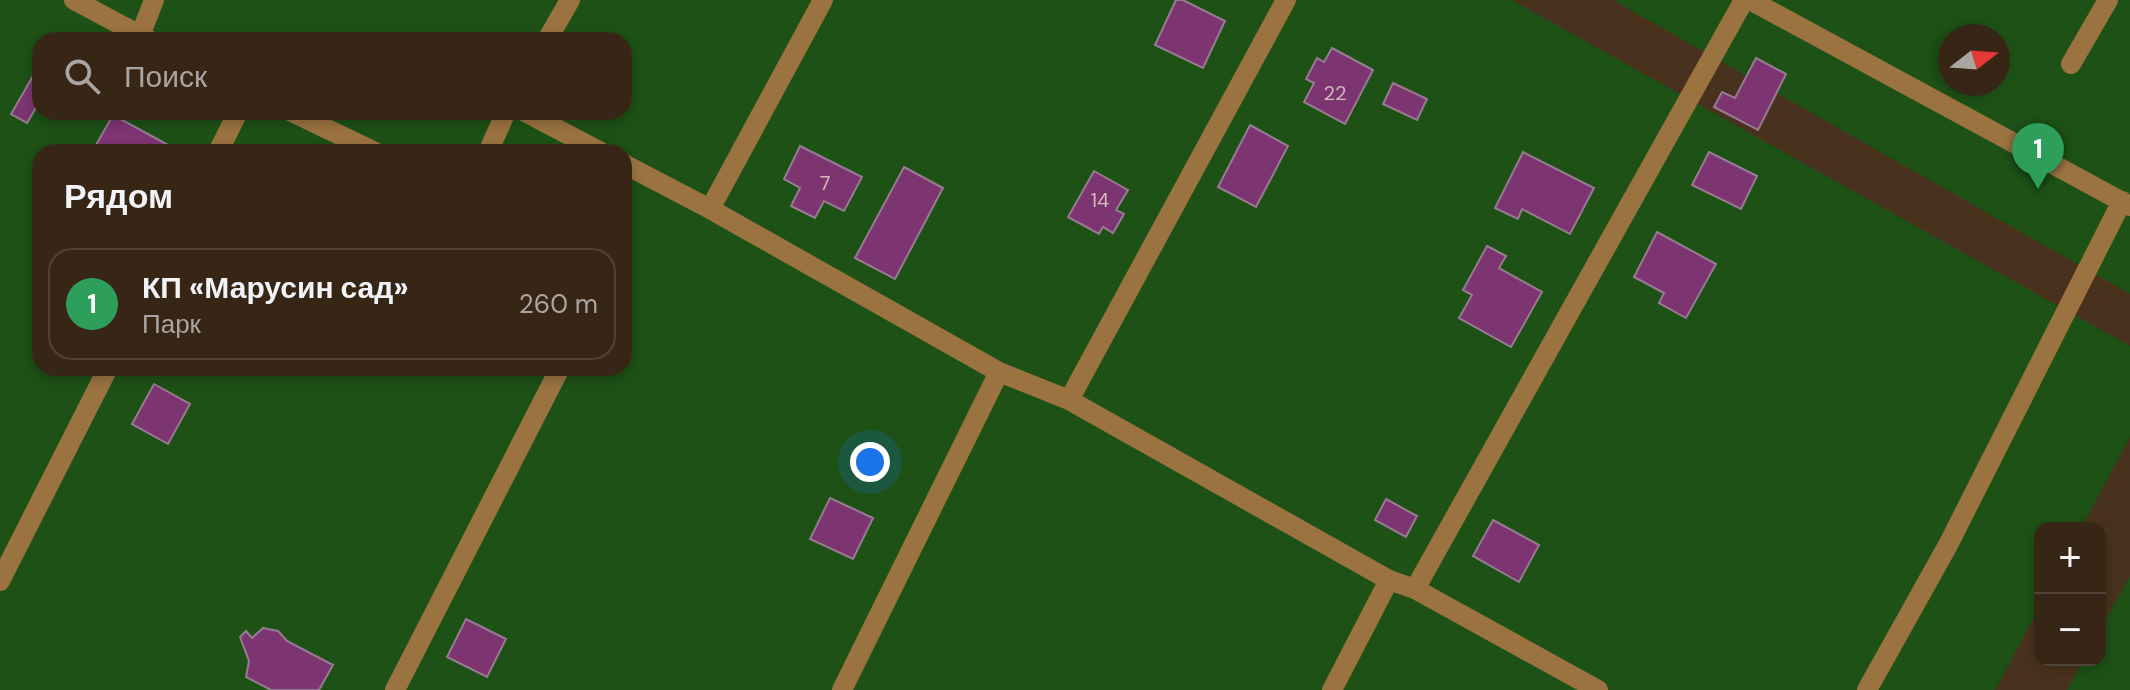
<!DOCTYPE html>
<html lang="ru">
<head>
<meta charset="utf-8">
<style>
	body { margin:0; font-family:"DM Sans",sans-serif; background:#423223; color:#f1f3f6 }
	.controls { position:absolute; right:24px; bottom:24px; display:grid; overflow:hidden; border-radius:16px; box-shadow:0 4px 12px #0003 }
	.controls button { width:72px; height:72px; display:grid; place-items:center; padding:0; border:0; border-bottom:2px solid #514335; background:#372616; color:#f1f3f6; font:40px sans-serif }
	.compass { position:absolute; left:1938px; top:24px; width:72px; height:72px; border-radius:50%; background:#372616; box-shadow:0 4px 12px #0003; rotate:73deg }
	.you { position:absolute; left:870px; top:462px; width:28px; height:28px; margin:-20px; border:6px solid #fff; border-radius:50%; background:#1a73e8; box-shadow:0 0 0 12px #1a73e833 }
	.badge { display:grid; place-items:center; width:52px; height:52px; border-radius:50%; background:#db2777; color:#fff; font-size:26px; font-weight:700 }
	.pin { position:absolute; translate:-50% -66px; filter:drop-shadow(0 2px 4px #0008) }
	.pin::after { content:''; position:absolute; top:42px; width:28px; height:24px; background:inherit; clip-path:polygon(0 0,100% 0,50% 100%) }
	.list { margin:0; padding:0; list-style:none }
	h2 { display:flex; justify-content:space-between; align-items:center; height:104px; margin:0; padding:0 32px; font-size:34px }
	h2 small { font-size:26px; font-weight:400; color:#aaa5a1 }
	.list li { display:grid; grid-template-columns:52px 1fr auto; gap:24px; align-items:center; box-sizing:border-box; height:112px; margin:0 16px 16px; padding:0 16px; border:2px solid #514335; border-radius:24px }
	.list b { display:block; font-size:30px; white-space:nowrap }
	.list p { margin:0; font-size:26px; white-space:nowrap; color:#aaa5a1 }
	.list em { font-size:26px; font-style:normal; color:#aaa5a1 }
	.icon { flex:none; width:44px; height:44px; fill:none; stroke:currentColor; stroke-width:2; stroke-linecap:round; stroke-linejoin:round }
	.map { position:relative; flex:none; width:2130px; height:690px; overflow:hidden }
	.search { position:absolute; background:#372616; box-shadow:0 4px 12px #0003; left:32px; top:32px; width:600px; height:88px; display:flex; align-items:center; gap:20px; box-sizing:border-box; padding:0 28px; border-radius:24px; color:#aaa5a1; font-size:30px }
	.panel { position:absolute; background:#372616; box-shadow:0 4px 12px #0003; left:32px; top:144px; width:600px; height:232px; border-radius:24px }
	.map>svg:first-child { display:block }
	.green { fill:#1d5116; fill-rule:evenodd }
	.building { fill:#7d3572; stroke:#977b91; stroke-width:2 }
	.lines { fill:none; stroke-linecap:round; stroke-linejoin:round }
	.minor { stroke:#9b7341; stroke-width:20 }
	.labels { text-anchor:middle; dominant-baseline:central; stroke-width:6; stroke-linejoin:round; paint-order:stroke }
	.number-label { font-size:20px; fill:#d6b9be }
</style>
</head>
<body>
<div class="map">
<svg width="2130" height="690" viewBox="0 0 2130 690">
	<rect width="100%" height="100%" fill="#49321d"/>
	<path class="green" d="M0,0h1512l618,346v91l-49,91h-41v78l-45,84h-1995zM40,40h584v72h-584zM40,152h584v216h-584z
		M1613,0h517v294zM1950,36h48v48h-48z
		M2130,576v114h-63l16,-30h17v-30z"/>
	<path class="building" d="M1176,0h7l42,21 -22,47 -48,-23z
		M1332,48l41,22 -28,54 -41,-22 10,-19 -8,-4 11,-21 7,4z
		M1756,58l30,16 -28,56 -44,-23 8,-15 13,6z
		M33,76l7,5v20l-13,22 -16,-9z
		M1393,83l34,16 -10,21 -34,-16z
		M113,115l68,37h-89z
		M1250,125l38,21 -32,61 -38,-20z
		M800,146l62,31 -18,34 -20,-10 -9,17 -24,-12 9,-18 -16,-9z
		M1523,152l71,36 -24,46 -48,-25 -4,10 -23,-11z
		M1709,152l48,24 -16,33 -49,-24z
		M904,167l39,21 -48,91 -40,-21z
		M1094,171l34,19 -12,20 8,4 -11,19 -10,-6 -4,7 -31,-17z
		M1657,232l59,32 -30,54 -27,-15 5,-10 -30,-16z
		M1487,246l19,10 -7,12 43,24 -31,55 -52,-29 13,-23 -9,-5z
		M154,384l36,20 -22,40 -36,-20z
		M830,498l43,20 -20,41 -43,-20z
		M1386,499l31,17 -11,21 -31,-17z
		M1493,520l46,25 -20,37 -46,-26z
		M466,619l40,20 -19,38 -40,-20z
		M263,628l15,3 9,10 46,24 -14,25h-48l-25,-13 3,-16 -9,-24 6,-6 6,7z"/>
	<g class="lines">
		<path class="minor" d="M74,0l75,40
			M1750,0l380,206
			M140,36l14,-36
			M547,40l23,-40
			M2071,64l37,-64
			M292,112l83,40
			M525,112l76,40
			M218,152l20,-40
			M488,152l18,-40
			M624,164l86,45 289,163 70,28 320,180 26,9 183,101
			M710,209l113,-209
			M1069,400l217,-400
			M0,581l108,-213
			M1415,589l329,-589
			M395,690l165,-322
			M842,690l157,-318
			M1332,690l57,-110
			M1867,690l81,-145 174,-344"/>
	</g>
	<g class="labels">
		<g class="number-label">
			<text x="1335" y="93">22</text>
			<text x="825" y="183">7</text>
			<text x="1100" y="200">14</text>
		</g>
	</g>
</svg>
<div class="controls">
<button>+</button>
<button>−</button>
</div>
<svg class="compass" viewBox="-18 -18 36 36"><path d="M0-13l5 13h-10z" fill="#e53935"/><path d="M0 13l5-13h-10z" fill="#aaa5a1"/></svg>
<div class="you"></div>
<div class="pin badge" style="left:2038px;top:189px;background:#2e9e5b">1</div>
<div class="search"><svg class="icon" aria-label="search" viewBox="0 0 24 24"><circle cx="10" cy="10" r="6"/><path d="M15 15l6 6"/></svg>Поиск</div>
<section class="panel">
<h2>Рядом<small></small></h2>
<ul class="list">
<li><span class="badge" style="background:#2e9e5b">1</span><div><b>КП «Марусин сад»</b><p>Парк</p></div><em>260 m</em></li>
</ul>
</section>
</div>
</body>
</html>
